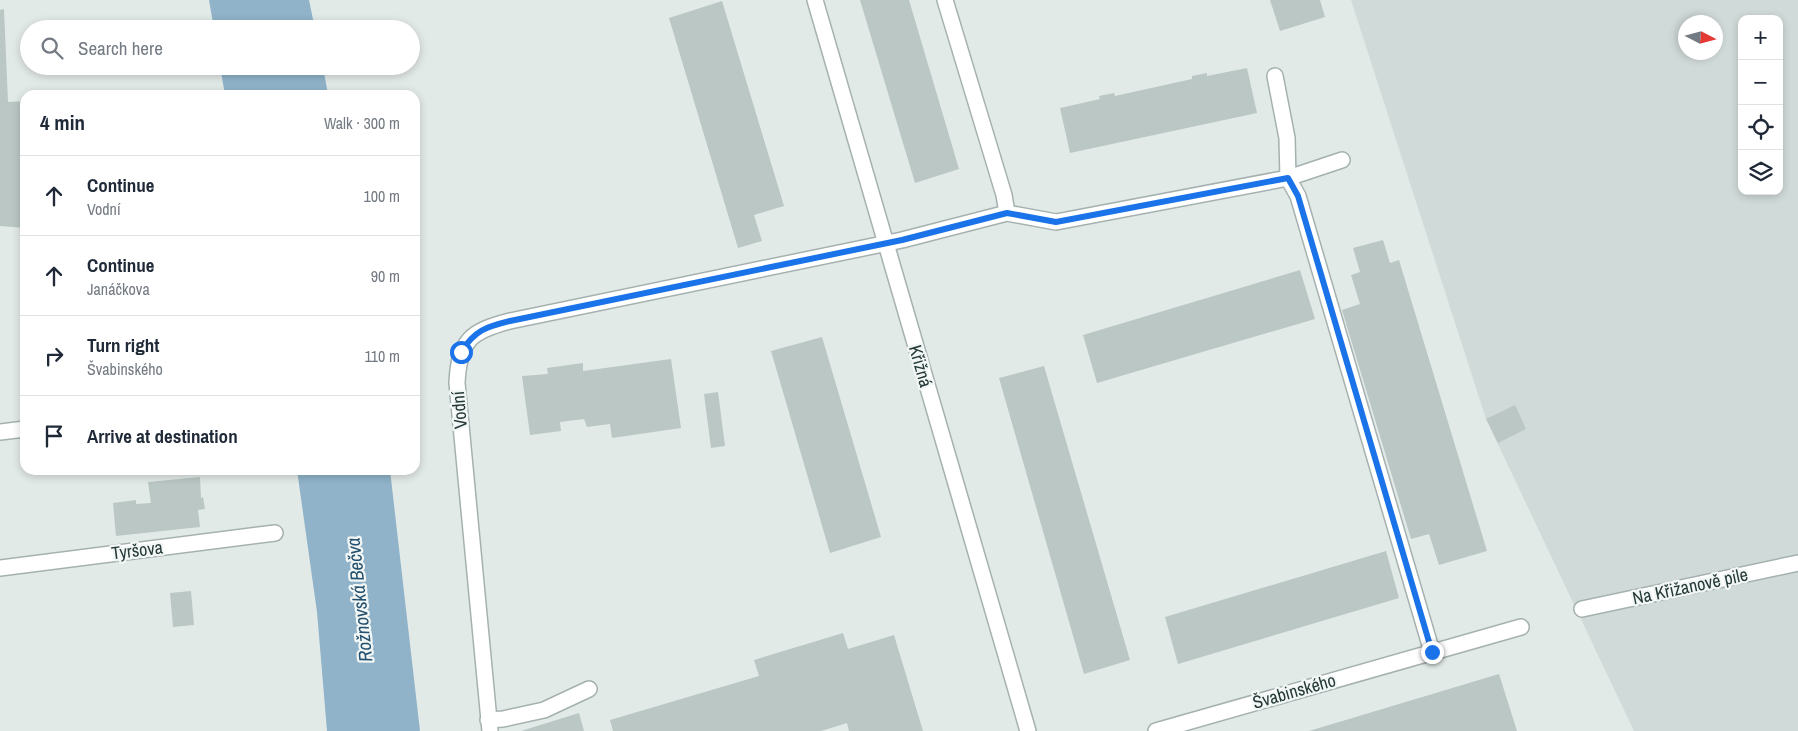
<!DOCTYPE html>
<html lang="en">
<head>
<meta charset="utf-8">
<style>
	body { margin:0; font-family:"Archivo Narrow",sans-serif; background:#f6f6f7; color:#1f2937 }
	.controls { position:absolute; right:15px; top:15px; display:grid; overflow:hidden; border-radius:10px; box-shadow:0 2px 8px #0003 }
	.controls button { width:45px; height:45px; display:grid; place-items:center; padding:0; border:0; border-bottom:1px solid #e0e1e3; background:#fff; color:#1f2937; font:25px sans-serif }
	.compass { position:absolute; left:1678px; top:15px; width:45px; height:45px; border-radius:50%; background:#fff; box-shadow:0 2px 8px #0003; rotate:96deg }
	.stop { position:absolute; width:15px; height:15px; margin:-11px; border:4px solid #1a73e8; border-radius:50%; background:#fff }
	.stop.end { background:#1a73e8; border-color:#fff; box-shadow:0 1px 5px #0008 }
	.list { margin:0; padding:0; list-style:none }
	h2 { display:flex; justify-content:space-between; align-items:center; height:65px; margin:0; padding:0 20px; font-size:21px }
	h2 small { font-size:16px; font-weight:400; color:#747a83 }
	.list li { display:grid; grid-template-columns:32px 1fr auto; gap:15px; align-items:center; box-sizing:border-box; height:80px; padding:0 20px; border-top:1px solid #e0e1e3 }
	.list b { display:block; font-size:19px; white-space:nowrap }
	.list p { margin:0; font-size:16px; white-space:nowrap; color:#747a83 }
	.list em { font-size:16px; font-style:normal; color:#747a83 }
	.icon { flex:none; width:28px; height:28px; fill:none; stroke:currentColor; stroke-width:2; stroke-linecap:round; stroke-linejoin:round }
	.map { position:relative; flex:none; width:1798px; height:731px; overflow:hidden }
	.search { position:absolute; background:#fff; box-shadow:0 2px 8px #0003; left:20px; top:20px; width:400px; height:55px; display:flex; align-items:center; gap:12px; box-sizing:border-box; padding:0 18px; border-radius:28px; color:#747a83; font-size:19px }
	.panel { position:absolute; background:#fff; box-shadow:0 2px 8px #0003; left:20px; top:90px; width:400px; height:385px; border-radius:15px }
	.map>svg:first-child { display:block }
	.built { fill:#d0dad8; fill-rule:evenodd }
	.water { fill:#90b3c9 }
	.building { fill:#bac7c5 }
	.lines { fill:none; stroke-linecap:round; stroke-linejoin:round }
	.minor-casing { stroke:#a5b1b0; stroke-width:18 }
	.minor { stroke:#fff; stroke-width:15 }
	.route { stroke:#1a73e8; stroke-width:6 }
	.labels { text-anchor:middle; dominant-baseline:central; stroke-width:4.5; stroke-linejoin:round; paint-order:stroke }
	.street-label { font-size:18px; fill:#243938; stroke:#f2f7f6 }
	.water-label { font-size:19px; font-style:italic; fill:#25516e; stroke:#f2f7f6 }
</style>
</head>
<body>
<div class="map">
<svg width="1798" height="731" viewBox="0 0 1798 731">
	<rect width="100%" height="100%" fill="#e2eae8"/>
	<path class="built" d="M1351,0h447v731h-164l-148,-312zM1742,19h37v172h-37zM1686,22h30v30h-30z"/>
	<path class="water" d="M209,0h100l6,29h-101z
		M220,66h103l5,29h-103z
		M297,470h93l30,261h-93l-10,-119z"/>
	<path class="building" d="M860,0h49l50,169 -44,14z
		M1270,0h50l5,17 -45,14z
		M722,1l62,205 -30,9 8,26 -24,7 -69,-230z
		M4,9l4,93 17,-1v127l-25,-2v-216z
		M1247,68l10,45 -187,40 -10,-45 40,-9 -1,-3 15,-3 1,3 77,-17v-3l15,-3v3z
		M1383,240l7,23 9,-3 88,291 -48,14 -10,-31 -18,5 -69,-229 18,-6 -9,-29 9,-3 -7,-24z
		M1300,270l15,49 -218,64 -14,-48z
		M822,337l59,200 -51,16 -59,-202z
		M671,359l10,69 -69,10 -2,-14 -23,3 -3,-8 -24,3 1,9 -31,4 -8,-59 26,-2 -1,-6 36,-5v8z
		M1044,366l86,294 -46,14 -85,-296z
		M718,392l7,54 -14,2 -7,-54z
		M1515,405l11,24 -28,14 -12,-24z
		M200,477l1,21 2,-1 2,12 -7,1 2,17 -84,9 -3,-33 23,-3v4l15,-1 -3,-21z
		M1386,551l13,47 -221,66 -13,-47z
		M191,591l3,34 -21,2 -3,-34z
		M843,633l5,16 46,-14 29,96h-74l-2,-8 -26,8h-208l-3,-11 149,-44 -5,-16z
		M1499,674l18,57h-208z
		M579,713l5,18h-63z"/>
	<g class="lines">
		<defs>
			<path id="minor" d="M815,0l213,731
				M945,0l59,195 3,18
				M1275,76l12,62 1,40 10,18 134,456
				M0,432l25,-3
				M0,568l275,-35
				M1582,609l216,-46
				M488,720l15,-1 41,-9 45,-21
				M490,731l-33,-348c2,-43 14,-52 53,-62l392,-81 105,-27 49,9 232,-44 54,-18
				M1156,731l365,-104"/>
		</defs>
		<use href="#minor" class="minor-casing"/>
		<use href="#minor" class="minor"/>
	</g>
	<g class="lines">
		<path class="route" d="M461,352c14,-22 25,-25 49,-31l392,-81 105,-27 49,9 232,-44 10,18 134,456"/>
	</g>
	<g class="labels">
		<g class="street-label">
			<text transform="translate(921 366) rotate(74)">Křižná</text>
			<text transform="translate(459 410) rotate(-95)">Vodní</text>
			<text transform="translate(137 550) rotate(-7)">Tyršova</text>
			<text transform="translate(1690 586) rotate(-12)">Na Křižanově pile</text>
			<text transform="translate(1294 691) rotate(-16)">Švabinského</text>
		</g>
		<g class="water-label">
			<text transform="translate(359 600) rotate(-96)">Rožnovská Bečva</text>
		</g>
	</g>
</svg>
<div class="controls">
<button>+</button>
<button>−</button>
<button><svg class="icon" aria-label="locate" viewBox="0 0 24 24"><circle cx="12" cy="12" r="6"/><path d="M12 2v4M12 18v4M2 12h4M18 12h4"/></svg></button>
<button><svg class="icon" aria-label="layers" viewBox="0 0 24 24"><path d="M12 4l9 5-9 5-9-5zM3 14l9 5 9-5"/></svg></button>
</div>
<svg class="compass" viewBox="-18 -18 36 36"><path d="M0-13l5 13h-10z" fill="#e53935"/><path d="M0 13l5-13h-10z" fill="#747a83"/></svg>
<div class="stop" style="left:461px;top:352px"></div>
<div class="stop end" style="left:1432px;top:652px"></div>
<div class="search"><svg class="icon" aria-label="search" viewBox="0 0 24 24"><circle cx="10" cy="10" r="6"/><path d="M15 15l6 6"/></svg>Search here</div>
<section class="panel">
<h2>4 min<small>Walk · 300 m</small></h2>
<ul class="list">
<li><svg class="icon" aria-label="ahead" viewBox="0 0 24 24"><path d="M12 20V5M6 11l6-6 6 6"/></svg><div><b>Continue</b><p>Vodní</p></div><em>100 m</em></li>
<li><svg class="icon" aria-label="ahead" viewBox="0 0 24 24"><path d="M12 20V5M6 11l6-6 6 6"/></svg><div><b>Continue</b><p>Janáčkova</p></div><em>90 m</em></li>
<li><svg class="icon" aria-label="right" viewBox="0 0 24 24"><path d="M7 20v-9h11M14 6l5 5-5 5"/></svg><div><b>Turn right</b><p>Švabinského</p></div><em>110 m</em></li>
<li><svg class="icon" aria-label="arrive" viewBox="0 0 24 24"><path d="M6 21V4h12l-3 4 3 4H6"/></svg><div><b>Arrive at destination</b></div></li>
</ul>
</section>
</div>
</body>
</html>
